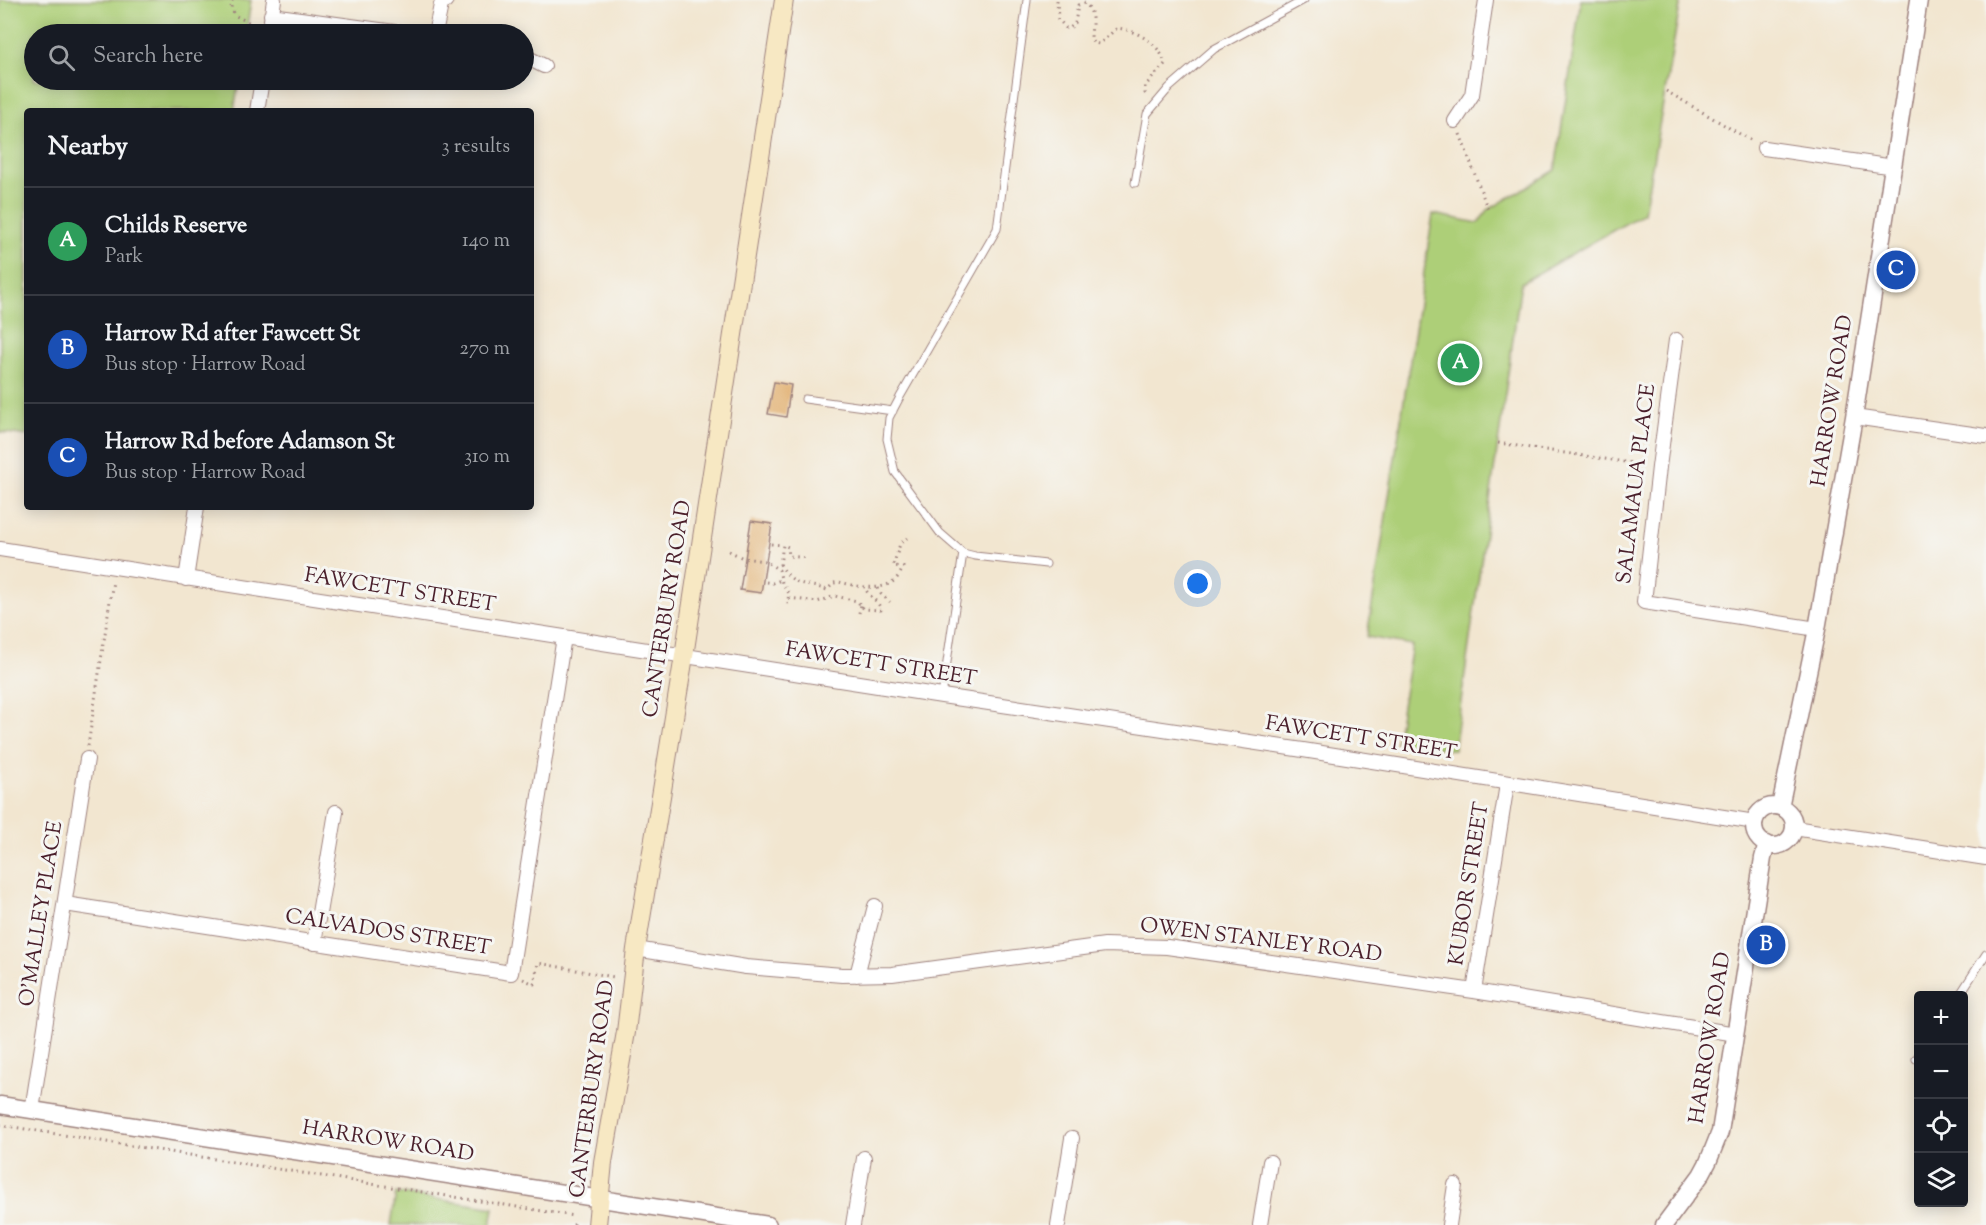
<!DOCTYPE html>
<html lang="en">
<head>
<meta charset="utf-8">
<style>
	body { margin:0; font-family:"Sorts Mill Goudy",serif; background:#242831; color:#f1f3f6 }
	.controls { position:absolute; right:18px; bottom:18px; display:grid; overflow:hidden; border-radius:6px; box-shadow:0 3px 15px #0003 }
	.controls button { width:54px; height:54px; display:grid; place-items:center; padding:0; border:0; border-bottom:2px solid #363941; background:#171b24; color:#f1f3f6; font:30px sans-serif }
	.you { position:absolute; left:1198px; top:584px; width:21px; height:21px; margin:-15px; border:4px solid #fff; border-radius:50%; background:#1a73e8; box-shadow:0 0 0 9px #1a73e833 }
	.badge { display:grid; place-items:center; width:39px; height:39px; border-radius:50%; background:#d690ce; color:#fff; font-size:20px; font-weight:700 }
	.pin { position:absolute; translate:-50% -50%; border:3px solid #fff; box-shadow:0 2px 6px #0006 }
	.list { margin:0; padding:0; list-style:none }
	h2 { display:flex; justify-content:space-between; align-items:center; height:78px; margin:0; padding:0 24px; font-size:26px }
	h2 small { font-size:20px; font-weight:400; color:#9ea1a6 }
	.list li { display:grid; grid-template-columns:39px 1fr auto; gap:18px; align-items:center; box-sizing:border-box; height:108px; padding:0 24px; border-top:2px solid #363941 }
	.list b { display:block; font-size:22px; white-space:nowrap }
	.list p { margin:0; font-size:20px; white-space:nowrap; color:#9ea1a6 }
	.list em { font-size:20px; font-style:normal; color:#9ea1a6 }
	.icon { flex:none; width:33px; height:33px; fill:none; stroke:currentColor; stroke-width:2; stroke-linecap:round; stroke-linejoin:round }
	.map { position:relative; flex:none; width:1986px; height:1225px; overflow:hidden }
	.search { position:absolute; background:#171b24; box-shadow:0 3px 15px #0003; left:24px; top:24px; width:510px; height:66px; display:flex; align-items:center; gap:15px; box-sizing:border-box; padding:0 21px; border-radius:33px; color:#9ea1a6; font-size:22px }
	.panel { position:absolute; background:#171b24; box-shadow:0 3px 15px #0003; left:24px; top:108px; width:510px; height:402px; border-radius:6px }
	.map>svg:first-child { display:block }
	.green { fill:#adcf78; stroke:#7c7752; stroke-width:1.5 }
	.building { fill:#e3b57a }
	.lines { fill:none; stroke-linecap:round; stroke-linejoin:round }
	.service-casing { stroke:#9e827e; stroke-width:9 }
	.minor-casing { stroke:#9e827e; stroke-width:16 }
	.tertiary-casing { stroke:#9e827e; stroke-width:19 }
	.secondary-casing { stroke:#9e827e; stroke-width:20 }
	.path { stroke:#9e827e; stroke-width:3; stroke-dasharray:1.5 4.5; stroke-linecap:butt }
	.service { stroke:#fff; stroke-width:7 }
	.minor { stroke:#fff; stroke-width:14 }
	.tertiary { stroke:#fff; stroke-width:16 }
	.secondary { stroke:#f7e8c3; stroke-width:18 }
	.labels { text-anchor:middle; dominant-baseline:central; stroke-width:6; stroke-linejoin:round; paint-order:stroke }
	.street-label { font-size:21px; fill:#4a1f2b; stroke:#f6f6f2 }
</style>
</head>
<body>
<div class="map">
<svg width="1986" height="1225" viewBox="0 0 1986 1225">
	<rect width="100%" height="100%" fill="#f6f6f2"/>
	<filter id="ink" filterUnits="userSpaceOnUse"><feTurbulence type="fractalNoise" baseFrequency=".0167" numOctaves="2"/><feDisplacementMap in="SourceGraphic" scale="12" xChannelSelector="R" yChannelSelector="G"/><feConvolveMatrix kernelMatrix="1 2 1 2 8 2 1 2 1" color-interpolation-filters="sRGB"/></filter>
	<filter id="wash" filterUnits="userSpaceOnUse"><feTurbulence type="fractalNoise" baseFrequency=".008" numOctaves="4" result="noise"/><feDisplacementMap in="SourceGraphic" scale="24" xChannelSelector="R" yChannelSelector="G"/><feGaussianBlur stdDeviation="1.35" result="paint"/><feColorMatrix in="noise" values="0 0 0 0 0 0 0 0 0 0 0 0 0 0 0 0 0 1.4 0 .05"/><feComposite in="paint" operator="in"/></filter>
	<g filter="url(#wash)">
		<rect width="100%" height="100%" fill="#f2e6d0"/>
		<path class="green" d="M0,0h251l-5,34h-212v46h205l-5,31h-207v325l-27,-4z
			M1581,0h100l-37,213 -123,70 -67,467 -58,-7 16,-98 -45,-8 66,-423 45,9 10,-13 67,-40z
			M396,1193l98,15 -3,17h-100z"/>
		<g id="blocks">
			<path class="building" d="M774,382l17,3 -5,32 -18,-3z
				M751,521l21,3 -11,69 -21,-3z"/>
		</g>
	</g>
	<g filter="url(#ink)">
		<use href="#blocks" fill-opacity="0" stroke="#9e827e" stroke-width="1.5"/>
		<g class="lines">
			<defs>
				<path id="service" d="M1027,0l-30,229 -97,168 -11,21 -2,21 8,33 45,61 23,20 12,3 71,8
					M1135,183l12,-69 22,-26 45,-39 90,-49
					M805,399l88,12
					M942,696l21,-143
					M1959,996l27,-42
					M1916,1059l2,-3"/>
				<path id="minor" d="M271,15l138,19
					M269,34l5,-34
					M435,34l6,-29 5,-5
					M524,56l20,10
					M257,111l5,-31
					M1455,121l17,-26 14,-95
					M1764,148l130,19
					M1676,340l-17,127 -15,135 173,27
					M1854,417l132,19
					M0,549l942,147 361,54 452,72
					M186,579l11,-72
					M1794,828l192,30
					M65,904l446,69 53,-336
					M314,943l22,-131
					M636,949l110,18 96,8 50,-1 213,-29 62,2 307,44 262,43
					M857,975l18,-69
					M1474,991l33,-207
					M32,1110l55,-351
					M853,1225l11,-67
					M1058,1225l14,-87
					M1260,1225l10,-63
					M1449,1225l6,-40"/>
				<path id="tertiary" d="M1754 826a20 20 0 1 1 40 0a20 20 0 1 1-40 0Z
					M1780,807l37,-178 37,-212 65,-417
					M0,1105l768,120
					M1664,1225l37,-50 7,-13 12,-30 43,-274 4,-14"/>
				<path id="secondary" d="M597,1225l6,-63 23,-130 10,-83 48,-293 100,-656"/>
			</defs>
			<use href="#service" class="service-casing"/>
			<use href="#minor" class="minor-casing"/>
			<use href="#tertiary" class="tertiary-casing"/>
			<use href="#secondary" class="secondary-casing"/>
			<path class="path" d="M232,0l-1,8 5,8 18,9v2
				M1057,0l1,19 8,9h4l5,-5 3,-18 7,-2c11,10 6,23 6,36l2,4 6,1 18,-16c19,2 44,16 48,36l-20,22v7l3,4
				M1666,91l86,50
				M1460,134l28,76
				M1498,443l147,22
				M771,544l12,1
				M729,551l14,7 22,3 14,9 3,13 7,10 -2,13
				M780,564c14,24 24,18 47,26l7,-7 5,-1c22,5 54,14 64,-15l-10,-1 7,-22 7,-6
				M780,565l3,-20 5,2 1,9 19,2
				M766,582l7,1 8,-3
				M878,588l3,6 9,8
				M789,598l28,4 18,-6 22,5 7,8 17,1c-2,-9 -12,-13 -16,-22
				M859,613l2,-8
				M88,746l25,-165
				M523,979l11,5 4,-21 76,14
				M0,1125l574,91
				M574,1225l1,-5"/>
			<use href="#service" class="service"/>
			<use href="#minor" class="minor"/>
			<use href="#tertiary" class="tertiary"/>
			<use href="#secondary" class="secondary"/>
		</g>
	</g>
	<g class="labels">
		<g class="street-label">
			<text transform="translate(1833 401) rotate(-81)">HARROW ROAD</text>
			<text transform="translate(1637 484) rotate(-83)">SALAMAUA PLACE</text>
			<text transform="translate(400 591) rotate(9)">FAWCETT STREET</text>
			<text transform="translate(668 609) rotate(-81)">CANTERBURY ROAD</text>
			<text transform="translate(881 665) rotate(9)">FAWCETT STREET</text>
			<text transform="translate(1361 739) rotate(9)">FAWCETT STREET</text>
			<text transform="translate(1470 884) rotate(-81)">KUBOR STREET</text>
			<text transform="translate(42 914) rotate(-81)">O'MALLEY PLACE</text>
			<text transform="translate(388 933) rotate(9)">CALVADOS STREET</text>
			<text transform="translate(1261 941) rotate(7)">OWEN STANLEY ROAD</text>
			<text transform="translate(1711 1038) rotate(-81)">HARROW ROAD</text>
			<text transform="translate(593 1089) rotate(-82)">CANTERBURY ROAD</text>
			<text transform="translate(388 1142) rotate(9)">HARROW ROAD</text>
		</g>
	</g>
</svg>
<div class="controls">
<button>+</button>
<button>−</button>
<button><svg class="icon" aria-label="locate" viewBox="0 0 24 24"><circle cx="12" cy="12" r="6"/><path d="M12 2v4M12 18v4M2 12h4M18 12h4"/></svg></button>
<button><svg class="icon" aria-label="layers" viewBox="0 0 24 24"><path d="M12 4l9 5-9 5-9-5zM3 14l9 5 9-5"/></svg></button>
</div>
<div class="you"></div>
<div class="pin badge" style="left:1460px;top:363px;background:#2e9e5b">A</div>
<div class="pin badge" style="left:1766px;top:945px;background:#1a4fb4">B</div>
<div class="pin badge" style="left:1896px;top:270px;background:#1a4fb4">C</div>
<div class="search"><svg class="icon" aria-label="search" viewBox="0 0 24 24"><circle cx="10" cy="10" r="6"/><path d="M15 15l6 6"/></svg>Search here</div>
<section class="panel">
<h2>Nearby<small>3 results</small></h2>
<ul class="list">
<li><span class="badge" style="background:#2e9e5b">A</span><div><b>Childs Reserve</b><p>Park</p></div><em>140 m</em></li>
<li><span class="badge" style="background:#1a4fb4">B</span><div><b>Harrow Rd after Fawcett St</b><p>Bus stop · Harrow Road</p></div><em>270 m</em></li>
<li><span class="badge" style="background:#1a4fb4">C</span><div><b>Harrow Rd before Adamson St</b><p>Bus stop · Harrow Road</p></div><em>310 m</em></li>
</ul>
</section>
</div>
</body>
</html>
